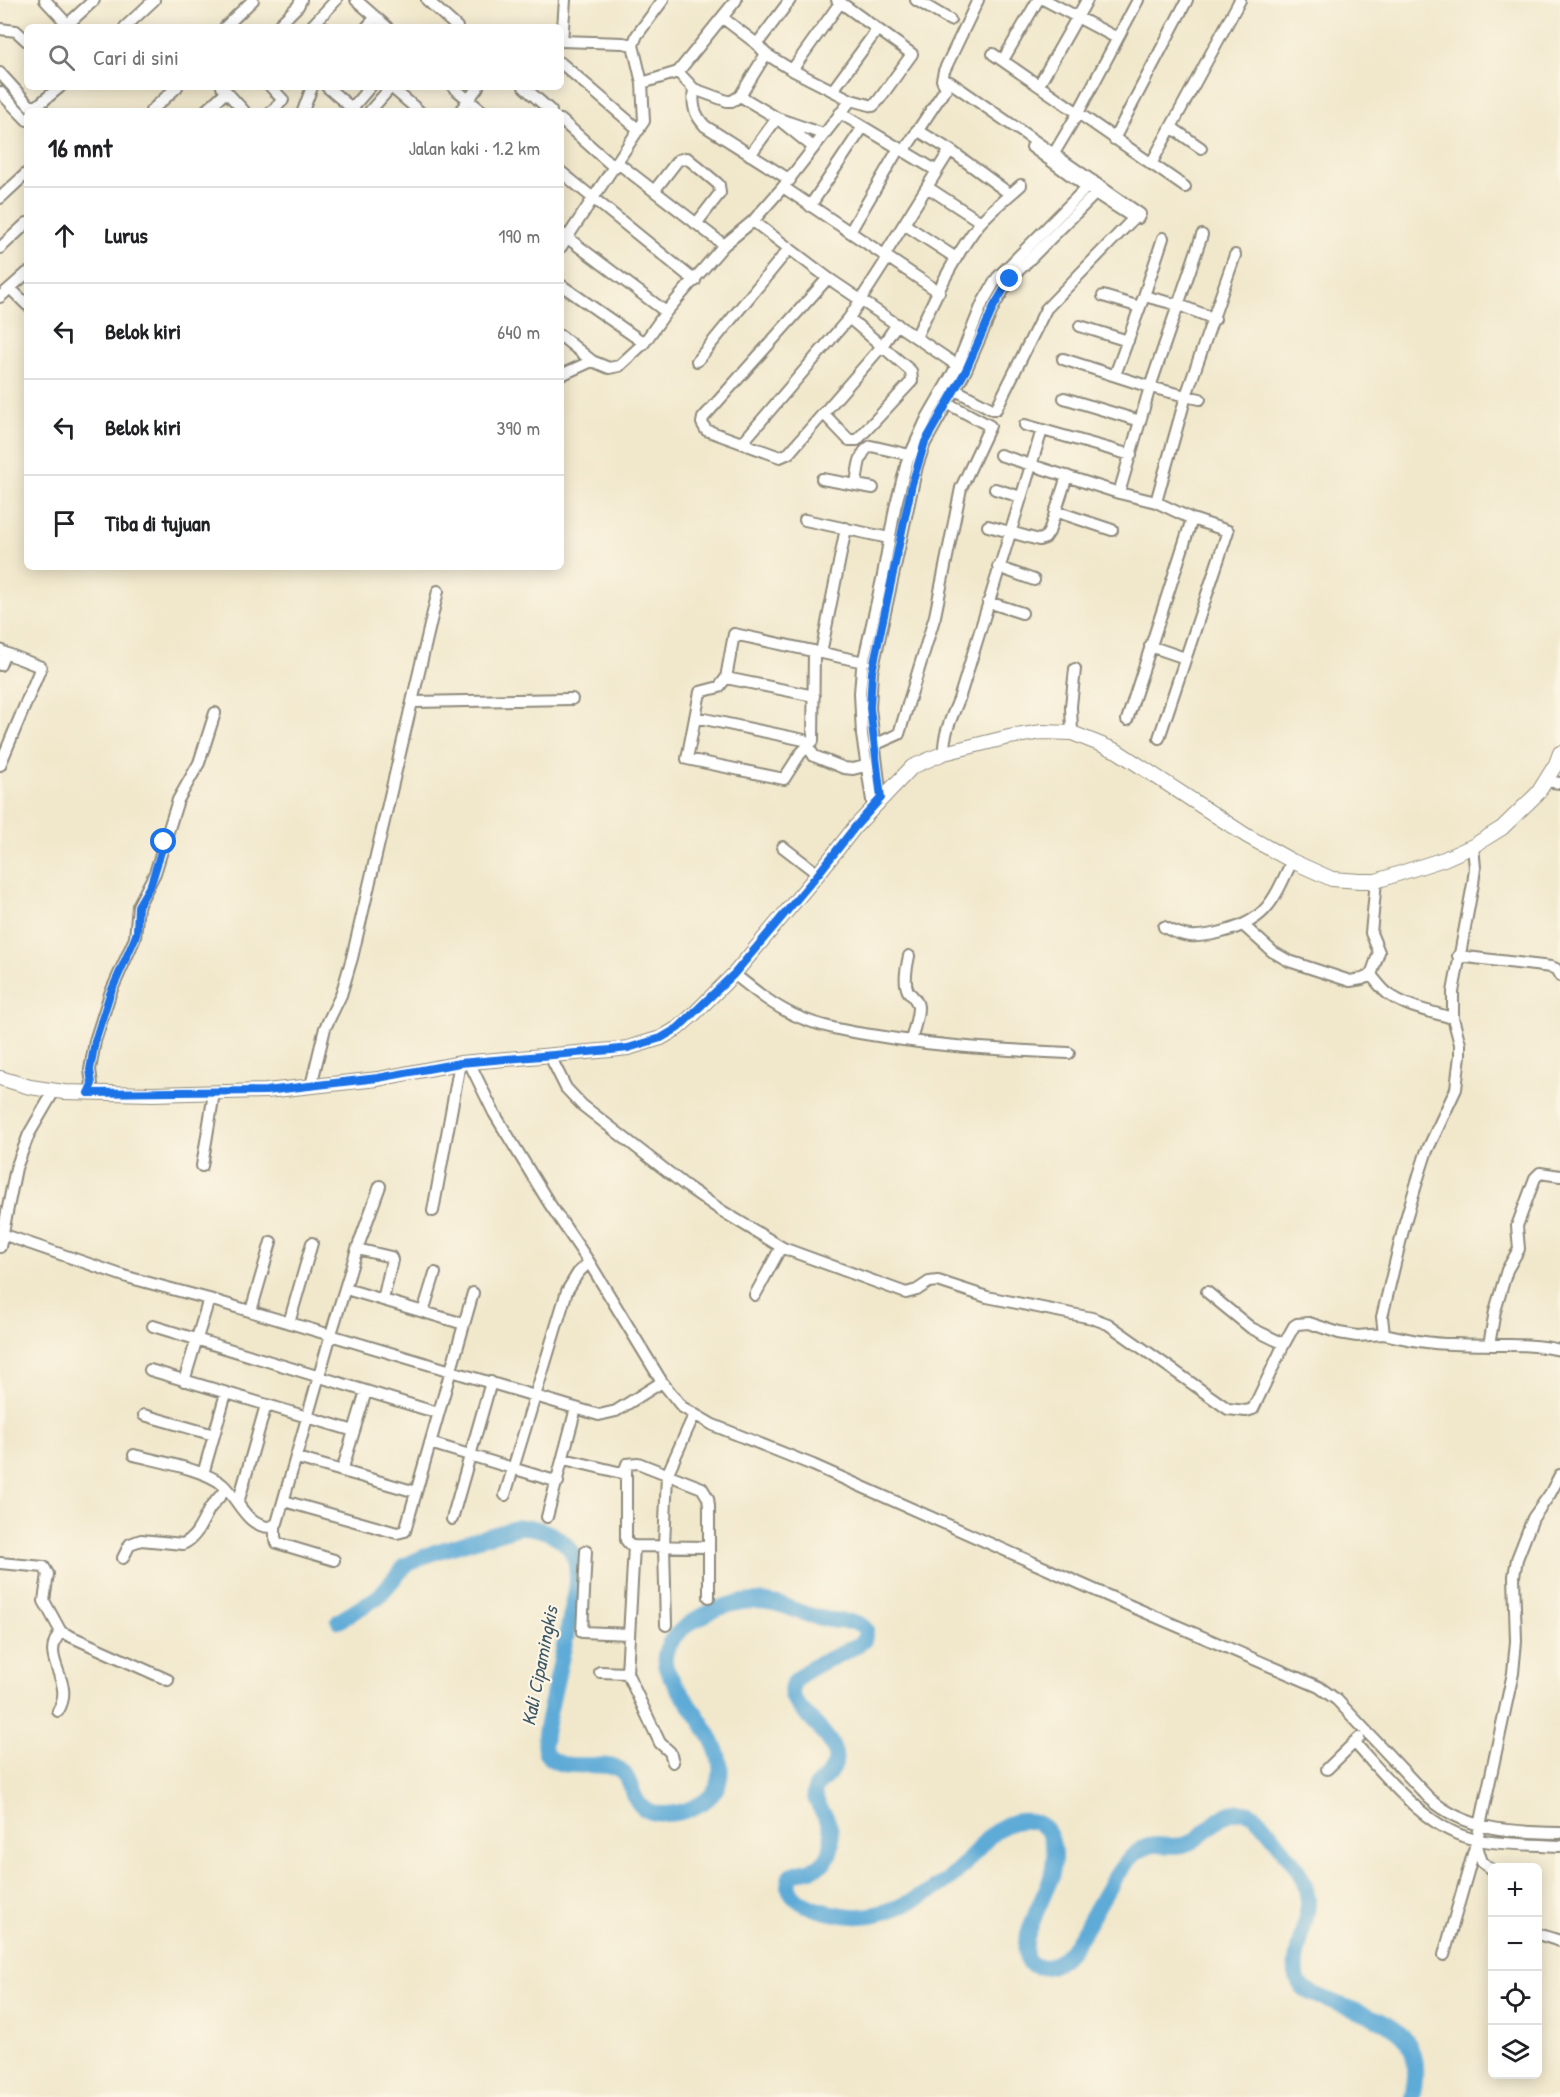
<!DOCTYPE html>
<html lang="id">
<head>
<meta charset="utf-8">
<style>
	body { margin:0; font-family:"Patrick Hand",sans-serif; background:#f6f6f6; color:#202124 }
	.controls { position:absolute; right:18px; bottom:18px; display:grid; overflow:hidden; border-radius:9px; box-shadow:0 3px 15px #0003 }
	.controls button { width:54px; height:54px; display:grid; place-items:center; padding:0; border:0; border-bottom:2px solid #e0e0e0; background:#fff; color:#202124; font:30px sans-serif }
	.stop { position:absolute; width:18px; height:18px; margin:-14px; border:4px solid #1a73e8; border-radius:50%; background:#fff }
	.stop.end { background:#1a73e8; border-color:#fff; box-shadow:0 2px 6px #0008 }
	.list { margin:0; padding:0; list-style:none }
	h2 { display:flex; justify-content:space-between; align-items:center; height:78px; margin:0; padding:0 24px; font-size:26px }
	h2 small { font-size:20px; font-weight:400; color:#757577 }
	.list li { display:grid; grid-template-columns:39px 1fr auto; gap:18px; align-items:center; box-sizing:border-box; height:96px; padding:0 24px; border-top:2px solid #e0e0e0 }
	.list b { display:block; font-size:22px; white-space:nowrap }
	.list em { font-size:20px; font-style:normal; color:#757577 }
	.icon { flex:none; width:33px; height:33px; fill:none; stroke:currentColor; stroke-width:2; stroke-linecap:round; stroke-linejoin:round }
	.map { position:relative; flex:none; width:1560px; height:2097px; overflow:hidden }
	.search { position:absolute; background:#fff; box-shadow:0 3px 15px #0003; left:24px; top:24px; width:540px; height:66px; display:flex; align-items:center; gap:15px; box-sizing:border-box; padding:0 21px; border-radius:9px; color:#757577; font-size:22px }
	.panel { position:absolute; background:#fff; box-shadow:0 3px 15px #0003; left:24px; top:108px; width:540px; height:462px; border-radius:9px }
	.map>svg:first-child { display:block }
	.lines { fill:none; stroke-linecap:round; stroke-linejoin:round }
	.river { stroke:#5eabd7; stroke-width:16 }
	.street-casing { stroke:#8e8a7c; stroke-width:14 }
	.secondary-casing { stroke:#8e8a7c; stroke-width:16 }
	.street { stroke:#fff; stroke-width:10 }
	.secondary { stroke:#fff; stroke-width:14 }
	.route { stroke:#1a73e8; stroke-width:8 }
	.labels { text-anchor:middle; dominant-baseline:central; stroke-width:4.5; stroke-linejoin:round; paint-order:stroke }
	.water-label { font-size:20px; font-style:italic; fill:#3d5867; stroke:#fcf5e5 }
</style>
</head>
<body>
<div class="map">
<svg width="1560" height="2097" viewBox="0 0 1560 2097">
	<rect width="100%" height="100%" fill="#fcf5e5"/>
	<filter id="ink" filterUnits="userSpaceOnUse"><feTurbulence type="fractalNoise" baseFrequency=".0167" numOctaves="2"/><feDisplacementMap in="SourceGraphic" scale="12" xChannelSelector="R" yChannelSelector="G"/><feConvolveMatrix kernelMatrix="1 2 1 2 8 2 1 2 1" color-interpolation-filters="sRGB"/></filter>
	<filter id="wash" filterUnits="userSpaceOnUse"><feTurbulence type="fractalNoise" baseFrequency=".008" numOctaves="4" result="noise"/><feDisplacementMap in="SourceGraphic" scale="24" xChannelSelector="R" yChannelSelector="G"/><feGaussianBlur stdDeviation="1.35" result="paint"/><feColorMatrix in="noise" values="0 0 0 0 0 0 0 0 0 0 0 0 0 0 0 0 0 1.4 0 .05"/><feComposite in="paint" operator="in"/></filter>
	<g filter="url(#wash)">
		<rect width="100%" height="100%" fill="#f1e8cc"/>
		<g class="lines">
			<path class="river" d="M339,1621l39,-24 28,-32 26,-12 87,-26c21,-1 49,10 56,33 6,22 -3,47 -7,68 -7,34 -15,67 -22,100 -1,7 -3,16 -1,22 7,26 58,8 75,20 11,7 11,25 20,35 18,18 60,6 74,-13 22,-30 -17,-76 -34,-101 -5,-8 -14,-18 -15,-28 -3,-25 26,-42 45,-51 30,-14 57,-15 87,-1 13,5 26,8 40,10 7,1 16,0 22,3 4,2 5,3 7,6l-2,10c-19,17 -56,22 -70,43 -16,22 47,48 41,80 -3,14 -19,17 -21,30 1,10 8,17 13,26 6,13 8,35 -5,45 -10,7 -22,6 -32,12l-2,10c5,15 20,21 35,25 12,3 26,6 38,5 30,-1 79,-26 99,-47 17,-17 34,-46 60,-48 34,-3 38,30 31,56 -4,17 -50,91 -8,90 44,-1 65,-121 113,-122 11,0 22,3 33,-2 20,-9 31,-35 57,-31 12,3 20,17 28,26 15,19 32,38 34,62 2,24 -24,69 -6,86 6,7 16,10 24,13 51,22 103,25 86,98"/>
		</g>
	</g>
	<g filter="url(#ink)">
		<g class="lines">
			<defs>
				<path id="street" d="M45,0l25,27
					M356,0l31,27
					M427,0l30,27
					M916,0l34,20
					M1045,0l72,38
					M723,18l34,26 9,10 26,16 59,30 22,6 5,-5 34,-47 -75,-54
					M68,24l26,-24
					M125,27l29,-27
					M225,27l28,-27
					M277,27l21,-21 3,-6
					M311,27l25,-27
					M367,27l9,-10
					M0,29l16,2 11,10
					M561,41l62,2 10,2
					M562,41l3,-41
					M757,44l33,-44
					M993,54l192,133
					M1003,60l35,-60
					M561,63l78,67
					M792,70l48,-67
					M678,72l16,17 33,12h5l8,-5 26,-42
					M0,73l30,33h7l23,-19
					M942,80l8,2 190,132 -2,4h-4l-88,91 -50,100h-4l-44,-23
					M642,83l36,-11 58,-72
					M944,84l-2,-4 2,-9 34,-71
					M1039,85l48,-85
					M222,87l22,24
					M271,87l12,13 -11,11
					M327,87l28,24
					M391,87l28,24
					M453,87l29,24
					M524,87l27,24
					M694,89c-2,16 0,25 11,37l85,54
					M833,90l44,-60
					M0,92l27,28
					M740,96l37,22 36,29
					M352,108l18,-21
					M151,111l26,-24
					M205,111l21,-19
					M303,111l9,-24
					M370,111l21,-24
					M460,111l18,-24
					M840,113l97,58
					M561,120l54,48
					M1171,127l30,21
					M917,130l33,20 60,44
					M1114,139l73,-139
					M1032,147l63,46 39,25
					M904,151l46,-69
					M750,155l27,-37 46,16
					M1050,160l28,-47 60,-113
					M618,163l106,82
					M1151,164l89,-164
					M561,172l134,109
					M783,187l156,105
					M927,187l54,35
					M654,191l24,-31 9,-2 30,25 2,2 1,8 -24,31
					M0,198l27,-25
					M810,206l53,-79
					M753,221l75,57 133,90
					M904,224l52,34
					M850,232l49,-84
					M561,233l105,79
					M561,247l83,-126 -2,-38 -9,-38 4,-10 26,-35
					M0,248l27,-25
					M884,256l66,-106
					M828,278l-125,140 -1,5 4,7 74,27 9,-4 93,-107 15,-22
					M561,285l83,58
					M10,288l17,17
					M1103,296l37,11
					M1144,296l19,-58
					M0,297l27,-24
					M1080,326l48,15
					M561,336l31,25 17,7 10,-2 25,-23 22,-31 58,-67 29,-24 30,-34 68,-87
					M916,337c19,-39 37,-80 64,-114 12,-14 28,-26 41,-38
					M1063,359l87,28 36,9 49,-141
					M697,361l91,-111
					M561,375l31,-14
					M1115,375l29,-79 35,9 36,14
					M1064,398l76,23
					M824,414l25,26h8l55,-59 -1,-10 -62,-53
					M1025,425l106,30
					M743,442l106,-124 38,-59
					M1000,455l119,38 37,9 30,-106 14,3
					M822,479l51,9
					M856,485c2,-13 2,-33 15,-39l39,9
					M995,489l26,8
					M1119,493l31,-106 52,-152
					M1156,502l36,17 36,12 -69,207
					M1055,511l57,19
					M805,520l84,18
					M988,526l51,14 6,-2 4,-6 18,-56
					M998,567l36,13
					M988,602l34,11
					M1150,646l35,12
					M0,650l5,3 -5,12
					M814,651l-1,90 -13,13 -16,25 -97,-20 13,-67 19,-5 7,-9 8,-44 130,28
					M821,653l25,-125
					M726,678l88,18
					M414,702l158,-3
					M695,717l109,23 10,16 30,12 9,1 20,-5
					M1127,720l65,-201
					M1072,733l-1,-27 4,-37
					M874,745l25,-11 36,-118 26,-128 29,-62 -43,-23
					M944,753c-1,-19 8,-36 15,-54l83,-269
					M0,765l41,-98 -36,-14
					M1546,781l14,2
					M881,798l-11,-90 2,-36 45,-206 8,-23 41,-73 28,-64 16,-27 92,-92
					M873,807l-11,-72 -2,-42 2,-25 21,-93 12,-67 12,-46 20,-44 30,-52 26,-64 14,-24 96,-97
					M1473,846l2,22 -2,16 -20,108v26l7,26v11l-4,34 -30,64 -7,22 -14,47 -23,95 2,17c23,5 45,10 69,10 35,2 72,-2 107,6
					M783,847l35,27
					M1376,881l-5,52 8,19 -8,23c5,6 10,13 16,18 18,14 45,19 66,25
					M1244,926l29,26 16,9 61,20 12,-2 9,-4
					M1164,927c21,11 31,11 54,6 48,-11 55,-31 74,-72
					M909,956c-2,10 -6,25 -1,35 4,6 9,7 10,16 0,11 -5,24 -7,34
					M1458,956l93,11 5,2 4,7
					M734,974c19,15 38,31 60,41 26,12 56,17 84,21 63,11 127,14 191,17
					M550,1056l16,32 16,17 104,81 36,25 61,37 123,45 11,-3 12,-8 9,-1 49,16 105,21 16,6 120,85 18,2 7,-2 31,-65 10,-18 3,-2 12,-1 30,10 18,3 27,-2
					M469,1062l25,51 55,90 40,59 73,120 20,25 31,18 100,40 320,142 186,80 18,13 92,98c37,33 84,34 131,35
					M311,1086l14,-58 16,-33 11,-37 86,-367
					M88,1093l4,-9 -2,-14 5,-29 15,-47 25,-56 3,-32 17,-33 23,-73 21,-37 16,-50
					M202,1166l12,-73
					M433,1211l27,-148
					M2,1234l125,43 82,22 390,116 17,-4 46,-29
					M0,1247l16,-79 13,-34 25,-43
					M357,1249l34,8 1,3 -9,40
					M346,1289l118,35
					M1207,1292l44,36 33,16
					M755,1295l26,-48
					M251,1311l20,-69
					M423,1312l12,-39
					M289,1323l23,-80
					M153,1326l285,87
					M1489,1345l6,-34 12,-41 12,-21 -2,-23 18,-48 5,-5 20,3
					M150,1370l204,61
					M184,1381l25,-82
					M144,1415l70,20
					M430,1443l128,39
					M134,1455c23,6 73,15 89,30 16,15 23,42 48,42l6,-4 54,-189 26,-85 23,-63
					M297,1458l119,34
					M564,1459l62,15
					M342,1471l24,-80
					M203,1474l23,-81
					M505,1495l62,-204 11,-18 11,-11
					M284,1501l113,32 8,-2 68,-238
					M238,1503l28,-98
					M547,1517l29,-109
					M452,1519l39,-137
					M275,1525v12l2,6 57,17
					M634,1546l-7,127 33,70 10,9 3,10
					M708,1547l-74,-1 -4,-1 -4,-5v-73l1,-3 11,-1 64,25 6,10 1,8v91
					M586,1551l-4,81 47,2
					M123,1558l7,-14 11,-4 42,4c15,-7 19,-23 27,-36 5,-6 11,-13 16,-19
					M0,1563l44,4 4,7 -4,27 17,31 107,48
					M666,1625l-2,-79 3,-71 27,-60
					M600,1672l27,1
					M58,1711c19,-30 -21,-53 3,-79
					M1354,1742c32,35 74,90 124,98 26,5 55,4 82,6
					M1327,1769l32,-31
					M1476,1843l6,19 10,8
					M1538,1934l22,7
					M1444,1955l33,-115 36,-167 3,-32 -2,-65 3,-17 16,-41 17,-24 10,-19"/>
				<path id="secondary" d="M0,1078l30,9 34,5 89,2 113,-3 112,-12 82,-16 151,-13 17,-2 33,-10 17,-10 16,-14 40,-40 84,-100 37,-47 57,-60 32,-14 65,-16 33,-5 30,1 45,18 130,85 45,25 40,18 28,2h16l68,-22 29,-13 29,-18 36,-35 18,-29 4,-11"/>
			</defs>
			<use href="#street" class="street-casing"/>
			<use href="#secondary" class="secondary-casing"/>
			<use href="#street" class="street"/>
			<use href="#secondary" class="secondary"/>
		</g>
	</g>
	<g class="lines" filter="url(#ink)">
		<path class="route" d="M164,842l-13,42 -13,22 -1,25 -2,7 -25,56 -15,47 -5,29 2,14 -4,9 178,-2 112,-13 82,-15 151,-13 17,-2 33,-10 17,-10 56,-54 84,-100 37,-47 26,-29 -11,-90 2,-36 40,-188 13,-42 41,-72 28,-64 16,-27"/>
	</g>
	<g class="labels">
		<g class="water-label">
			<text transform="translate(539 1666) rotate(-79)">Kali Cipamingkis</text>
		</g>
	</g>
</svg>
<div class="controls">
<button>+</button>
<button>−</button>
<button><svg class="icon" aria-label="locate" viewBox="0 0 24 24"><circle cx="12" cy="12" r="6"/><path d="M12 2v4M12 18v4M2 12h4M18 12h4"/></svg></button>
<button><svg class="icon" aria-label="layers" viewBox="0 0 24 24"><path d="M12 4l9 5-9 5-9-5zM3 14l9 5 9-5"/></svg></button>
</div>
<div class="stop" style="left:164px;top:842px"></div>
<div class="stop end" style="left:1010px;top:279px"></div>
<div class="search"><svg class="icon" aria-label="search" viewBox="0 0 24 24"><circle cx="10" cy="10" r="6"/><path d="M15 15l6 6"/></svg>Cari di sini</div>
<section class="panel">
<h2>16 mnt<small>Jalan kaki · 1.2 km</small></h2>
<ul class="list">
<li><svg class="icon" aria-label="ahead" viewBox="0 0 24 24"><path d="M12 20V5M6 11l6-6 6 6"/></svg><div><b>Lurus</b></div><em>190 m</em></li>
<li><svg class="icon" aria-label="left" viewBox="0 0 24 24"><path d="M17 20v-9H6M10 6l-5 5 5 5"/></svg><div><b>Belok kiri</b></div><em>640 m</em></li>
<li><svg class="icon" aria-label="left" viewBox="0 0 24 24"><path d="M17 20v-9H6M10 6l-5 5 5 5"/></svg><div><b>Belok kiri</b></div><em>390 m</em></li>
<li><svg class="icon" aria-label="arrive" viewBox="0 0 24 24"><path d="M6 21V4h12l-3 4 3 4H6"/></svg><div><b>Tiba di tujuan</b></div></li>
</ul>
</section>
</div>
</body>
</html>
